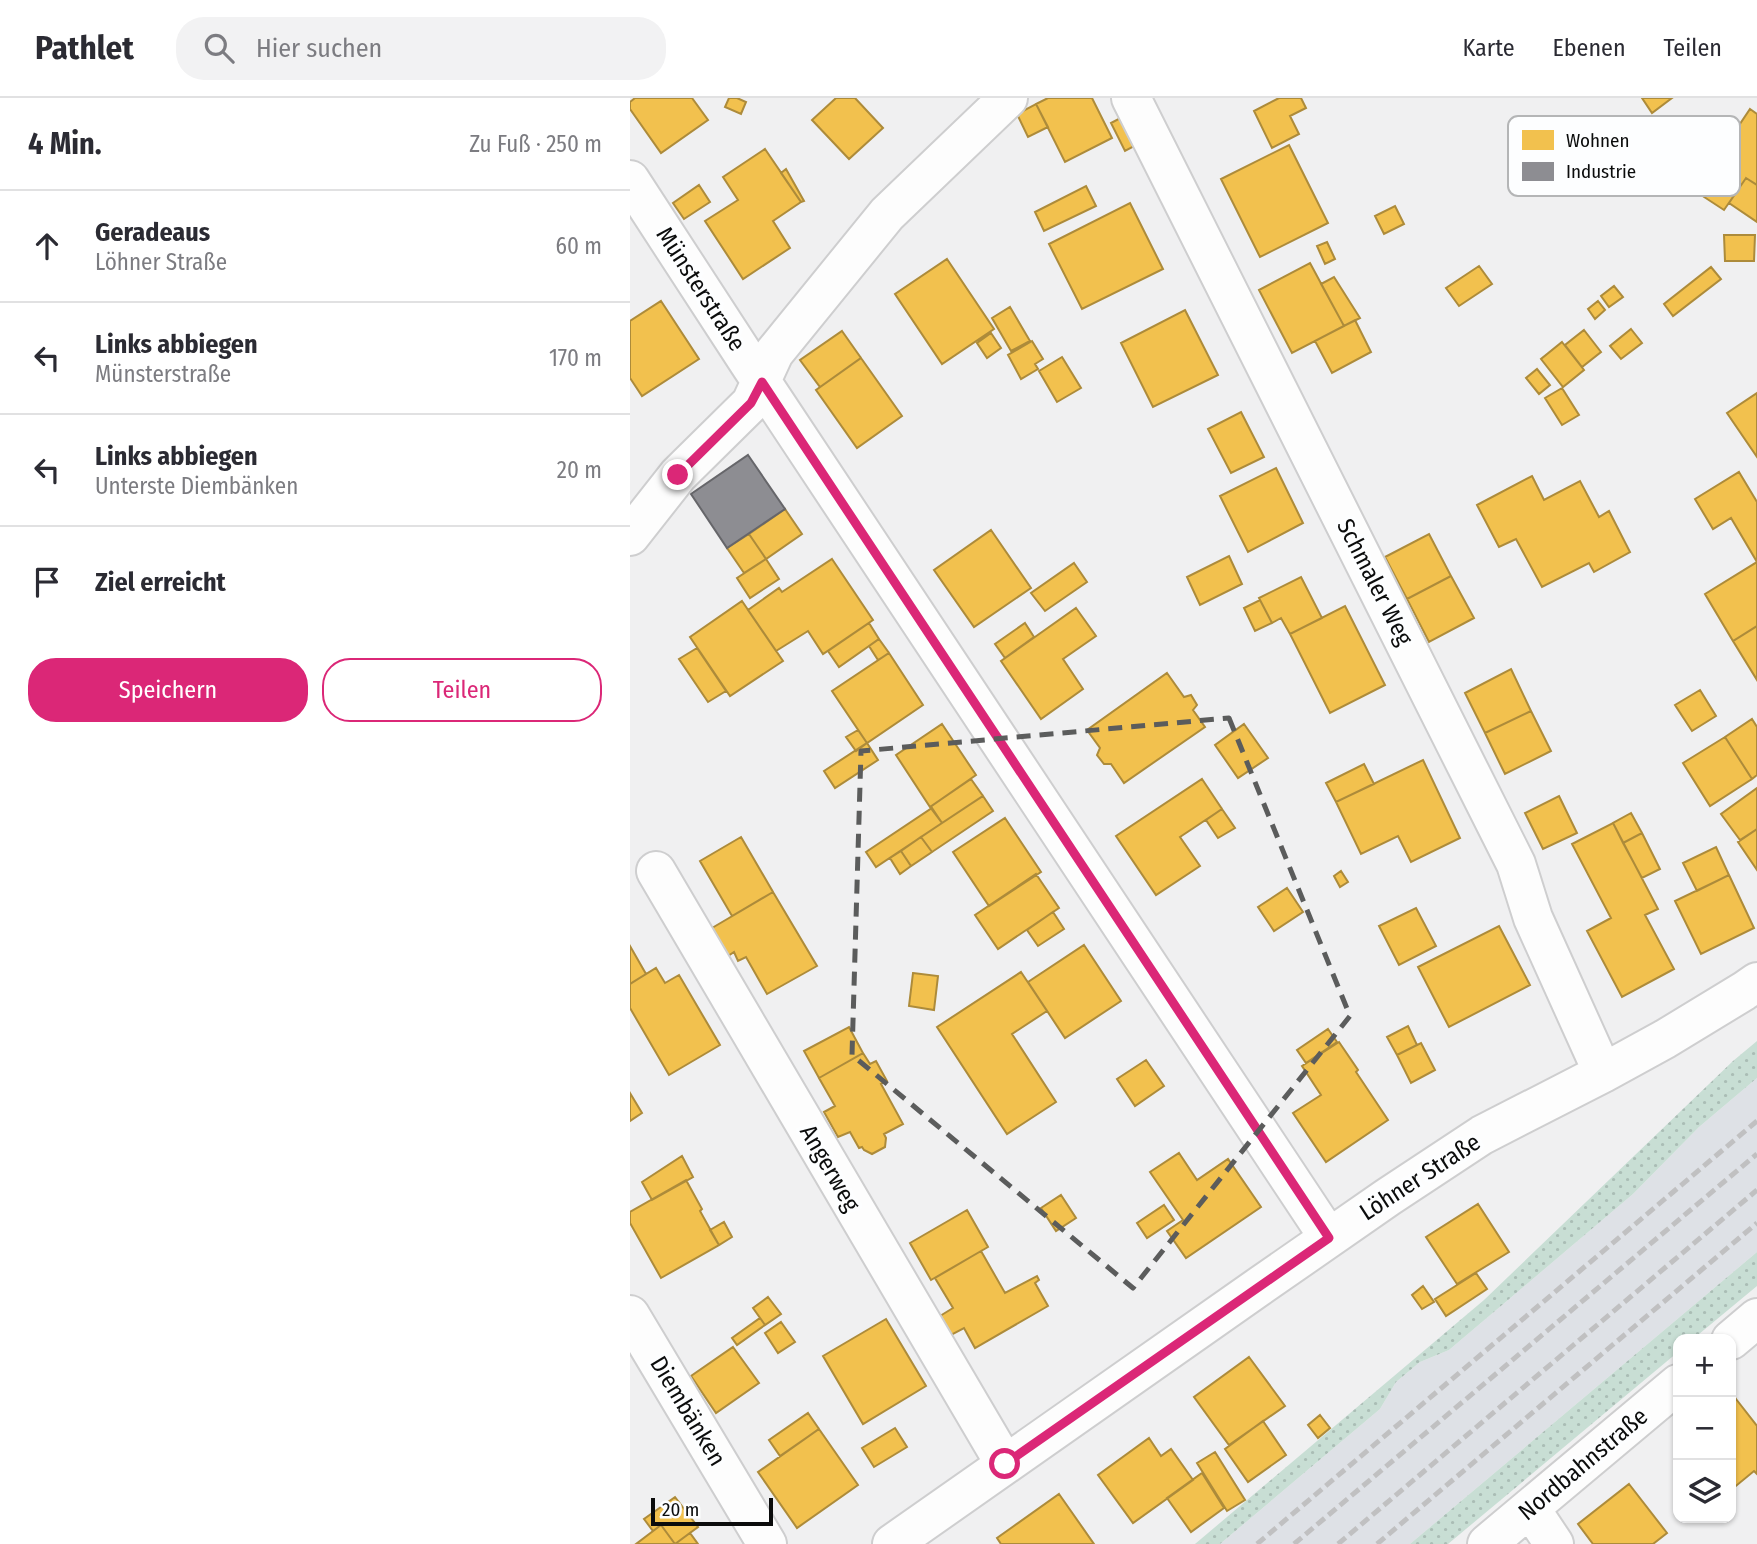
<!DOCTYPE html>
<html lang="de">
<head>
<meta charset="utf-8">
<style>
	body { margin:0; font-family:"Fira Sans Condensed",sans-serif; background:#f2f2f3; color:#2b2b33 }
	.controls { position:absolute; right:21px; bottom:21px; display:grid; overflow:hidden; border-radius:14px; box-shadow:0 2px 5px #0004 }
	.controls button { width:63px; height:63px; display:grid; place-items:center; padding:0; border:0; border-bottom:2px solid #e1e1e2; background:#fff; color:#2b2b33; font:35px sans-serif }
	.scale { position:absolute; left:21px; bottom:18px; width:122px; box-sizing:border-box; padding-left:7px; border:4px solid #0b0c0c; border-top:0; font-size:19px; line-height:24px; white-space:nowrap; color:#0b0c0c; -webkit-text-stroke:5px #fdfeff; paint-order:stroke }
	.stop { position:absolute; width:21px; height:21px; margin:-16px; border:5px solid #db2777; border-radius:50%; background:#fff }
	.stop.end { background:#db2777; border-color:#fff; box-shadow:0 2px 7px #0008 }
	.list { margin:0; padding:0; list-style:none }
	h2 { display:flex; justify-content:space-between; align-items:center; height:91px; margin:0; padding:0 28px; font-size:30px }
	h2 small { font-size:23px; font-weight:400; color:#7c7c81 }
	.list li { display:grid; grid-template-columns:46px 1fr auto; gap:21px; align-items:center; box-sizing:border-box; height:112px; padding:0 28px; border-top:2px solid #e1e1e2 }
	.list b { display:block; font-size:26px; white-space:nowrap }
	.list p { margin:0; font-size:23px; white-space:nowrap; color:#7c7c81 }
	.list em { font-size:23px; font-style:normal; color:#7c7c81 }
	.actions { display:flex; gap:14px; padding:21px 28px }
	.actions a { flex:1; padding:16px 0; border:2px solid #db2777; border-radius:28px; text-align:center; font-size:24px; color:#db2777 }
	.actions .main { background:#db2777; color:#fff }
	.icon { flex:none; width:38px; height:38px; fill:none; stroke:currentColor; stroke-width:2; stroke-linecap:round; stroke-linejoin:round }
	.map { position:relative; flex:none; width:1127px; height:1446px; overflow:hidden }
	header { display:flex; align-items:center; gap:42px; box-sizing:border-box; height:98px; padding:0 35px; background:#fff; border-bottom:2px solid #e1e1e2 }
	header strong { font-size:33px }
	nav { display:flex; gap:38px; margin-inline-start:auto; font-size:24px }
	.search { width:490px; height:63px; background:#f2f2f3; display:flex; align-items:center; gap:18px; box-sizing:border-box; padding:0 24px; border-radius:28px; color:#7c7c81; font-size:26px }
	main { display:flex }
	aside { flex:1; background:#fff }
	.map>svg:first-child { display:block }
	.built { fill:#dee1e6 }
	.grass { fill:url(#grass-dots) }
	.homes { fill:#f2c14e; stroke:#ad8b3a; stroke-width:2 }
	.industry { fill:#8d8d92; stroke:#66666a; stroke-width:2 }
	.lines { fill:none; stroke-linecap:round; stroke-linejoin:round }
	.minor-casing { stroke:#cececf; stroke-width:42 }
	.minor { stroke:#fdfdfd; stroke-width:38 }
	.rail { stroke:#c0c0c1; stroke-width:5; stroke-dasharray:10 5; stroke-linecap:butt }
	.route { stroke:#db2777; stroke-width:9 }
	.marked { fill:none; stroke:#5b5c5c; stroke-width:5; stroke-dasharray:14 9; stroke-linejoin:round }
	.labels { text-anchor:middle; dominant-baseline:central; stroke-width:7; stroke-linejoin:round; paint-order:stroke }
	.street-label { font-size:24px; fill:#0b0c0c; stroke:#fdfeff }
	.key { fill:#fdfeff; stroke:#b4b5b6; stroke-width:2 }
	.key-label { font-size:19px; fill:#0b0c0c }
</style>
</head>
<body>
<header>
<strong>Pathlet</strong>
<div class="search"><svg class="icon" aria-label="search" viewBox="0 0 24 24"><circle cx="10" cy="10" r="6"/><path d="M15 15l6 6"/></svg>Hier suchen</div>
<nav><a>Karte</a><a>Ebenen</a><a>Teilen</a></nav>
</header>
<main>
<aside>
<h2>4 Min.<small>Zu Fuß · 250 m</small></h2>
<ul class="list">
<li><svg class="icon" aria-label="ahead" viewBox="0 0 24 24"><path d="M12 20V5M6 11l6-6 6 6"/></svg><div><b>Geradeaus</b><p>Löhner Straße</p></div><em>60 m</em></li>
<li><svg class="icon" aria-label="left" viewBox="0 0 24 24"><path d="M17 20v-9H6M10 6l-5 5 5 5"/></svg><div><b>Links abbiegen</b><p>Münsterstraße</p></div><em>170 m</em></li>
<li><svg class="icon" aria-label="left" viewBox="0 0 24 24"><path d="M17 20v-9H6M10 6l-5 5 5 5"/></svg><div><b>Links abbiegen</b><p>Unterste Diembänken</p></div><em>20 m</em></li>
<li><svg class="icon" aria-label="arrive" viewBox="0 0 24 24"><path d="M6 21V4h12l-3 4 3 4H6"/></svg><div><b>Ziel erreicht</b></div></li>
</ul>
<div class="actions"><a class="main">Speichern</a><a>Teilen</a></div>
</aside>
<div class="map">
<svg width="1127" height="1446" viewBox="0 0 1127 1446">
	<defs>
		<pattern id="grass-dots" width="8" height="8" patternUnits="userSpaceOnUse" patternTransform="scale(1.75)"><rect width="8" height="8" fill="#c8ded4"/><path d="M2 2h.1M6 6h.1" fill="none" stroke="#aabdb5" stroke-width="1.8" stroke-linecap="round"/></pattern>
	</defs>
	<rect width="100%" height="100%" fill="#f0f0f1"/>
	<path class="built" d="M1127,980v174l-347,292h-190l160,-135 16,-27 24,-20 29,-12 184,-156 66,-67z"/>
	<path class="grass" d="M1127,943v37l-58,49 -66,67 -184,156 -29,12 -24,20 -16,27 -160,135h-25l289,-244 249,-239z
		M1127,1154v34l-64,53h-15v13l-230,192h-38z"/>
	<path class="homes" d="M5,0h57l16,22 -47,33 -31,-44v-7z
		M99,0h8l9,4 -5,12 -16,-7z
		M206,0h19l28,30 -34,31 -37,-39z
		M418,0h44l20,40 -47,24 -29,-58z
		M649,0h22l5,10 -16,8 9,18 -27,14 -18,-37z
		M1012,0h30l-20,15z
		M406,6l12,23 -20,10 -11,-23z
		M1120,11l7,5v71l-11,-7 -22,32 -29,-19z
		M496,17l14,28 -15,8 -14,-28z
		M659,47l39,78 -68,34 -39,-78z
		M135,51l36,53 -28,19 17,27 -47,31 -38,-58 33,-21 -15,-23z
		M156,71l18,32 -3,1 -20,-29z
		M1116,80l11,7v37l-28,-19z
		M69,87l11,17 -26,17 -11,-16z
		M456,88l10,20 -52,25 -9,-19z
		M500,105l33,66 -81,40 -33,-65z
		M765,108l9,18 -20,10 -9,-18z
		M1094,137h31l-1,26h-29z
		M697,144l8,17 -10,5 -8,-18z
		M317,161l47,70 -52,35 -47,-70z
		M680,165l34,63 -52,27 -33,-63z
		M849,168l13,18 -33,22 -13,-18z
		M1081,169l10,12 -48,37 -9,-12z
		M704,179l26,41 -16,8 -23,-42z
		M984,188l9,11 -14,10 -8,-11z
		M31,203l38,58 -57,37 -12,-18v-57z
		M968,203l7,9 -10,9 -7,-10z
		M380,209l20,34 -19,10 -19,-33z
		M555,212l33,65 -65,32 -32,-64z
		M725,222l16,32 -39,21 -17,-32z
		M1001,231l11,14 -21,16 -11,-13z
		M954,232l17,22 -19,15 -17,-22z
		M212,233l19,27 -41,29 -20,-27z
		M361,235l10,15 -14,10 -10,-15z
		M402,243l11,18 -8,5 3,5 -17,10 -13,-24z
		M932,244l22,28 -21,17 -22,-28z
		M432,259l19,31 -24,14 -18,-31z
		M231,260l41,58 -45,32 -41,-58z
		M907,271l13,16 -11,9 -13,-16z
		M932,290l17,27 -17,10 -17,-27z
		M1127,295v64l-30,-44z
		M611,314l23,45 -33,16 -23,-44z
		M646,370l27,55 -55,29 -28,-56z
		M1109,374l18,30v60l-26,-44 -18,11 -18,-30z
		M902,378l12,24 36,-19 19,36 10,-6 21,41 -36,20 -5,-9 -47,24 -26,-48 -17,8 -22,-42z
		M155,411l17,25 -36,25 -17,-25z
		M361,432l40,58 -57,39 -40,-57z
		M119,436l17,25 -22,14 -17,-25z
		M799,436l22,42 -44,23 -22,-42z
		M599,458l13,28 -42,21 -13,-28z
		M136,461l13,20 -29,19 -13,-20z
		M202,461l41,61 -50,34 -15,-23 -32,20 -28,-41 31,-22 3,4z
		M1127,464v64l-24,15 -28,-47z
		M444,465l13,19 -42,29 -14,-18z
		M821,478l23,42 -45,24 -22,-43z
		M671,479l21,41 -32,16 -9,-16 -9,5 -13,-25z
		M630,502l12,23 -17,8 -11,-23z
		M112,503l41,60 -53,35 -40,-59z
		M715,508l40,79 -55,28 -40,-79z
		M446,510l20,28 -33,23 20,30 -42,30 -40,-58z
		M239,525l10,16 -40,28 -11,-16z
		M395,525l9,14 -29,21 -10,-14z
		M1127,528v54l-24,-39z
		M249,541l10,14 -11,7 -9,-14z
		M67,550l29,43 -18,11 -29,-43z
		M259,555l34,52 -56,38 -35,-52z
		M881,571l20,42 -46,22 -20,-40z
		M537,575l17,24 7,-2 6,10 -4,5 12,17 -81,56 -13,-19h-7l-7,-9 3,-7 -13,-18z
		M1070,592l16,26 -24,15 -17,-26z
		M901,613l20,40 -46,23 -20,-41z
		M1122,621l5,8v48l-5,4 -27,-42z
		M312,626l34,51 -46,32 -34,-52z
		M614,626l24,34 -30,20 -23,-33z
		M228,632l9,13 -11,8 -10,-14z
		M1095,639l27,42 -42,27 -27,-43z
		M237,645l11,17 -43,28 -11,-17z
		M793,662l37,78 -49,24 -13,-26 -37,18 -25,-52z
		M734,666l10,20 -38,18 -10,-19z
		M341,681l12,17 -41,27 -12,-16z
		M572,681l20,30 -42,28 20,29 -44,29 -40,-59z
		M1127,690v41l-17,11 -19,-26z
		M353,698l10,15 -61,41 -11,-15z
		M929,698l18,37 -34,16 -18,-36z
		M302,710l10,15 -66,44 -10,-15z
		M592,711l13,19 -17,10 -12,-18z
		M1001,715l11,20 -19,10 -10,-20z
		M375,720l36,54 -52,34 -36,-54z
		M983,725l45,86 -13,6 29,54 -52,28 -35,-66 24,-13 -39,-74z
		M1127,731v41l-19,-28z
		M1012,735l18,36 -18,9 -19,-35z
		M111,739l32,55 -41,24 -32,-55z
		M291,739l11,15 -21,14 -10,-15z
		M1086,749l13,28 -32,16 -14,-28z
		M271,753l10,15 -11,8 -10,-16z
		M711,773l7,11 -8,5 -6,-11z
		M406,776l23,34 -61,41 -23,-34z
		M1099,777l25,53 -53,26 -26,-53z
		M657,790l16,24 -29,19 -16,-24z
		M143,794l44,74 -50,28 -21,-37 -8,4 -4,-9 -6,4 -16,-28z
		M786,810l20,38 -37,19 -20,-39z
		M423,814l11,17 -26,17 -11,-16z
		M869,828l31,59 -81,42 -31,-60z
		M454,847l37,56 -56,37 -37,-56z
		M0,848l16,28 -16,10z
		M26,870l9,15 14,-8 41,70 -51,30 -39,-67v-24z
		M391,874l26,39 -35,23 44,68 -49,32 -70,-107z
		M283,875l25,3 -4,34 -25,-4z
		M778,928l9,19 -20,10 -10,-18z
		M219,929l14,26 -44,25 -15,-27z
		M698,931l9,13 -31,21 -9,-13z
		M709,944l19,28 -2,2 32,48 -62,42 -33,-49 28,-18 -19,-29z
		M791,945l14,27 -24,13 -14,-28z
		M233,955l7,11 6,-3 11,20 -6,3 22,40 -19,10 2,4 -1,9 -13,7 -8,-4 -2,-3 -3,1 -9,-16 -12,5 -14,-25 11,-6 -16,-28z
		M516,962l18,26 -29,20 -18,-27z
		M0,995l12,20 -12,8z
		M549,1055l18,27 31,-21 33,48 -75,51 -19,-27 16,-11 -33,-48z
		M52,1058l11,21 -41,23 -10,-18z
		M56,1082l16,29 -2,2 19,34 -58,33 -31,-55v-11z
		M431,1097l15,23 -20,13 -15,-23z
		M848,1106l31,48 -52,32 -31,-47z
		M534,1107l10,15 -27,18 -10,-15z
		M337,1112l21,37 -57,33 -21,-37z
		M94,1124l8,15 -13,8 -9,-15z
		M351,1153l24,42 32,-17 2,4 -4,3 13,23 -73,42 -11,-20 -13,7 -11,-19 13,-8 -18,-30z
		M846,1175l11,16 -41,27 -11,-17z
		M793,1188l11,16 -12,7 -10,-14z
		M138,1199l13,17 -16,11 -12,-17z
		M130,1220l5,7 -28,20 -5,-7z
		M256,1221l40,67 -63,38 -40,-68z
		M151,1224l14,20 -17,11 -13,-20z
		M103,1249l26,36 -43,30 -25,-37z
		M619,1259l36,49 -56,39 -35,-48z
		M1106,1301l21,27v48l-3,-3 -23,19v-87z
		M178,1315l11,16 -39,27 -11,-16z
		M690,1317l10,13 -12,10 -10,-13z
		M633,1323l23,34 -38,27 -23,-33z
		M265,1330l12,19 -33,20 -12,-19z
		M189,1331l39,56 -61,43 -39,-56z
		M519,1340l12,18 10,-7 22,31 -60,43 -35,-48z
		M585,1354l30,48 -18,11 -30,-48z
		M572,1375l22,35 -33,24 -24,-34z
		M999,1386l38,49 -14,11h-60l-15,-20z
		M429,1396l35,50h-93l-4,-6z
		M45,1399l23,30 -23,17 -14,-19 -8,6 -9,-12z
		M31,1427l14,19 15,-11 8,11h-62z"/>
	<path class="industry" d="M118,357l37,54 -58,39 -36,-54z"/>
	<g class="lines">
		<defs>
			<path id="minor" d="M501,0l385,766 17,54 70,155
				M0,82l119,183 580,875
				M0,438l48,-61 73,-72 23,-50 113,-139 121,-116
				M26,773l349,593
				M0,1217l137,229
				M1101,1242l26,-22
				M900,1410l24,36
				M262,1446l365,-256 131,-91 94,-62 121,-62 62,-34 79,-48 13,-9
				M857,1446l191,-160"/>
		</defs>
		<use href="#minor" class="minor-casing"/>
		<use href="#minor" class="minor"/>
		<path class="rail" d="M627,1446l500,-423
			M664,1446l463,-390
			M708,1446l419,-354
			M747,1446l380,-321"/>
	</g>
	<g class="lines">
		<path class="route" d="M48,377l73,-72 11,-21 567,856 -324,226"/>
	</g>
	<path class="marked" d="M599,620l121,298 -217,272 -281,-233 9,-304z"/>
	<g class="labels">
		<g class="street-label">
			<text transform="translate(71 191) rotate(57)">Münsterstraße</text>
			<text transform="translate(745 484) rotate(63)">Schmaler Weg</text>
			<text transform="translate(200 1070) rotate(60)">Angerweg</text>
			<text transform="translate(790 1079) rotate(-33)">Löhner Straße</text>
			<text transform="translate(58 1313) rotate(59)">Diembänken</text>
			<text transform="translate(953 1366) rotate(-40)">Nordbahnstraße</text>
		</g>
	</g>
	<rect x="878" y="18" width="232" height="80" rx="10" class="key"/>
	<rect x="892" y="32" width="32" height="20" fill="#f2c14e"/>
	<rect x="892" y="64" width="32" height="19" fill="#8d8d92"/>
	<g class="key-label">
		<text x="936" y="49">Wohnen</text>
		<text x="936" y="80">Industrie</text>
	</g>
</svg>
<div class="controls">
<button>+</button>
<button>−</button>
<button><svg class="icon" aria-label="layers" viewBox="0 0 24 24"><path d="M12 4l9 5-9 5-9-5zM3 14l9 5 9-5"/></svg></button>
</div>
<div class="scale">20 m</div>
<div class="stop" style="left:375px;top:1366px"></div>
<div class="stop end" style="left:48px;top:377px"></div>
</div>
</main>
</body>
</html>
